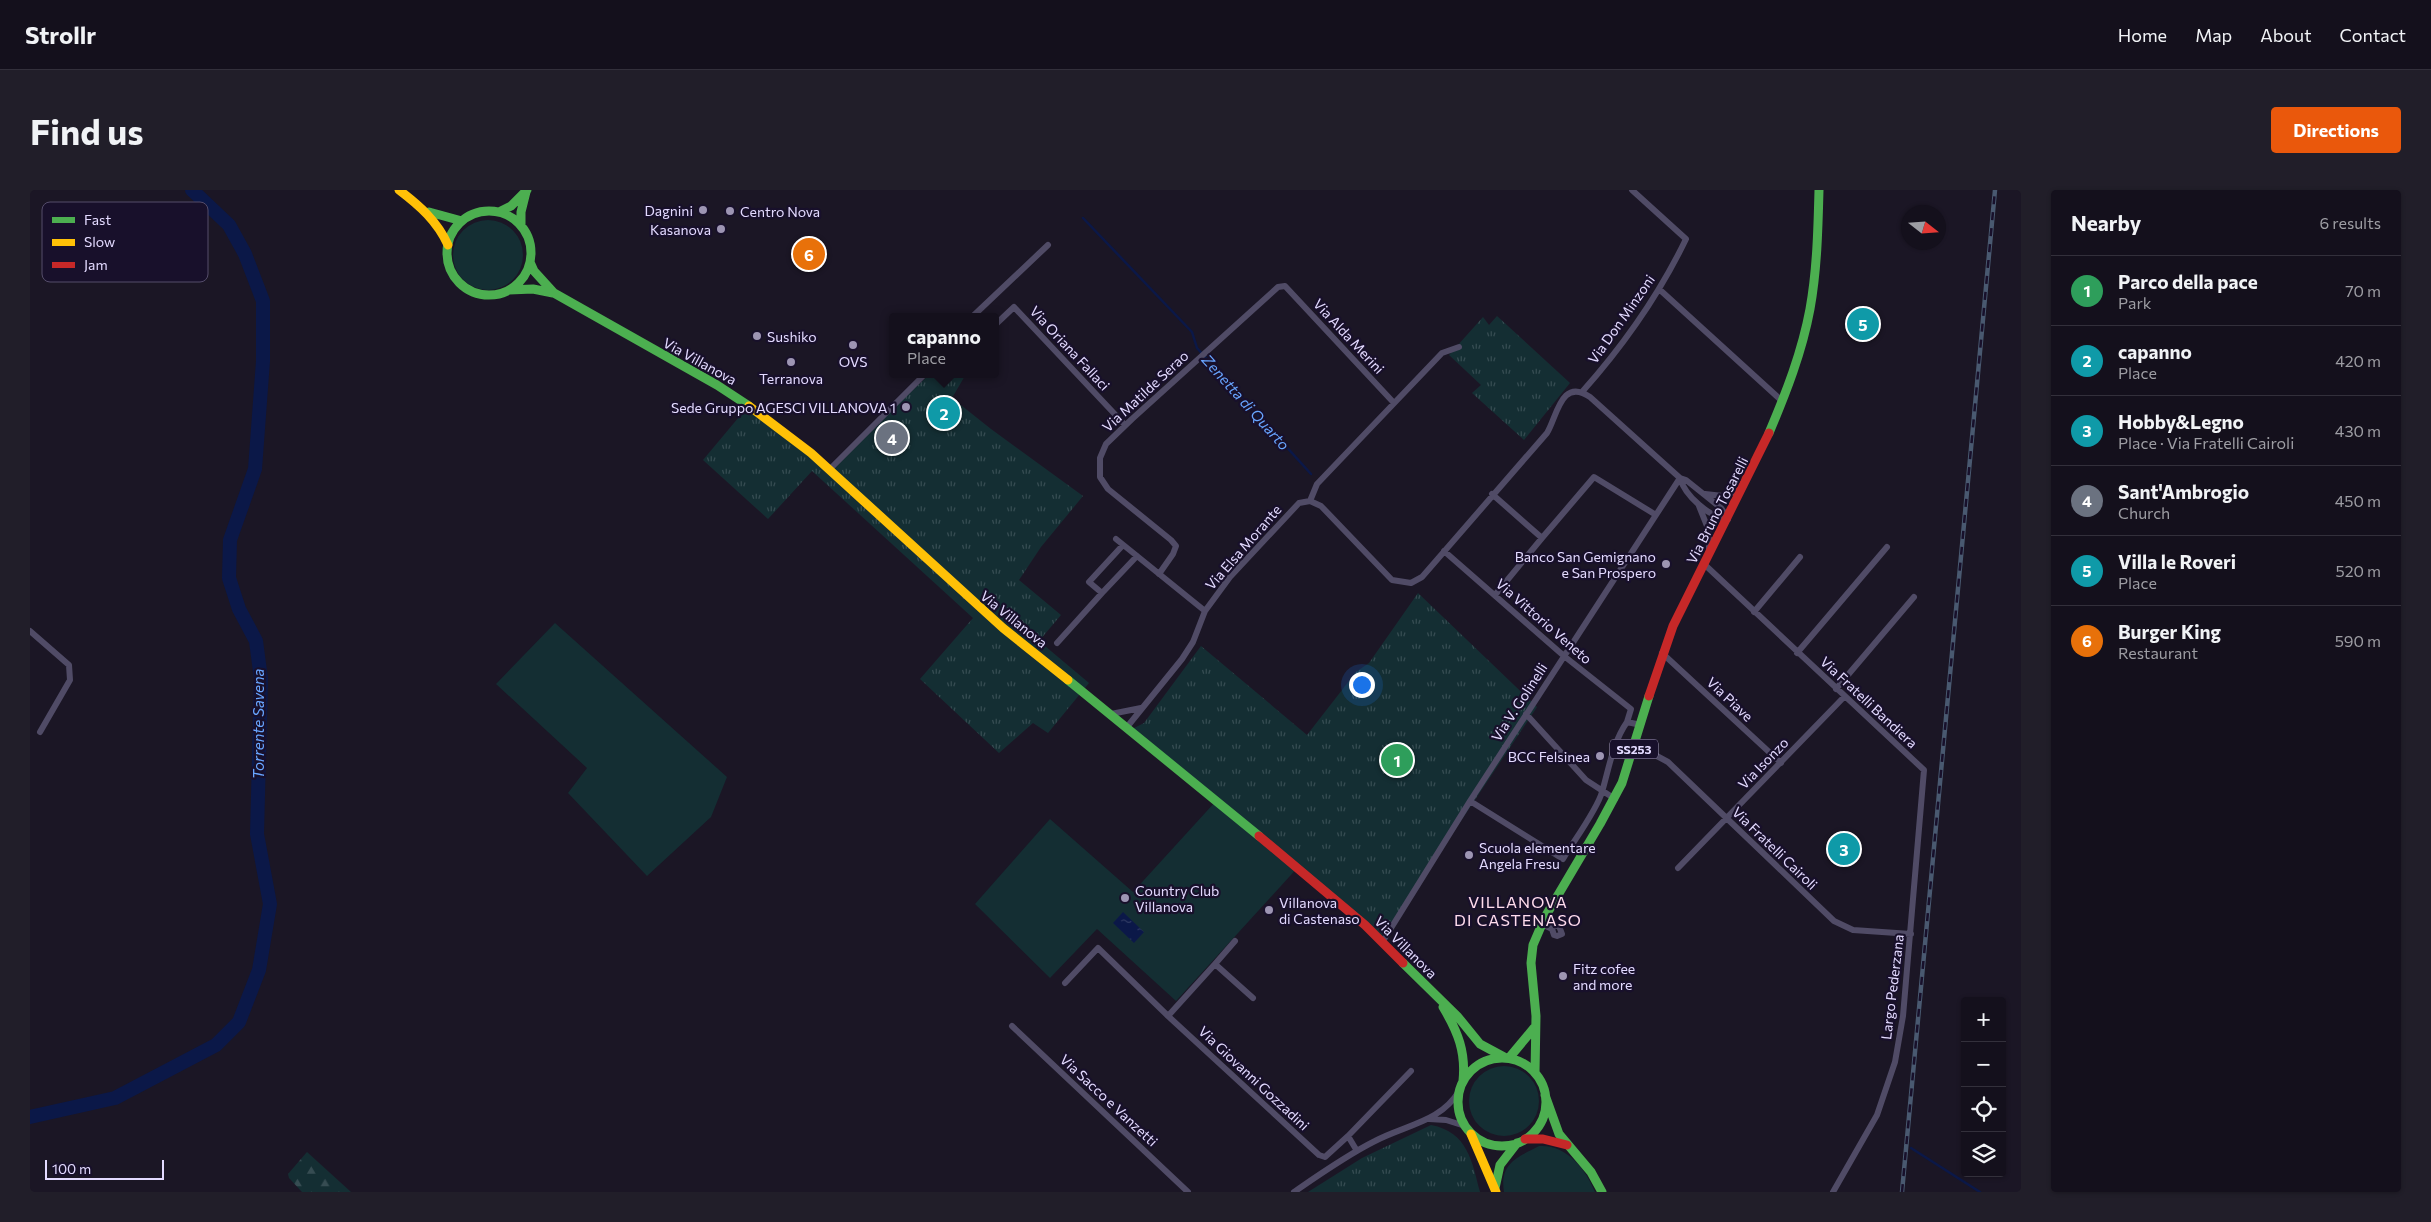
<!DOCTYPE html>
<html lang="en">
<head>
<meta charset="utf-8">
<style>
	body { margin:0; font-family:Commissioner,sans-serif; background:#211e29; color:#f1f3f6 }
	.controls { position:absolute; right:15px; bottom:15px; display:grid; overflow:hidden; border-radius:5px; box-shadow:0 1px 4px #0004 }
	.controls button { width:45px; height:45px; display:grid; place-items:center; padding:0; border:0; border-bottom:1px solid #33303b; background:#14101c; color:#f1f3f6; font:25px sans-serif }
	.compass { position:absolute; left:1871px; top:15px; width:45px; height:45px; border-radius:50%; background:#14101c; box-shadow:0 1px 4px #0004; rotate:107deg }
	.scale { position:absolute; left:15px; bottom:12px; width:119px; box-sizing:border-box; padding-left:5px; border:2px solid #e3daff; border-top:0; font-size:14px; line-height:18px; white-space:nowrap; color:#e3daff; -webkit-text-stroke:4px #18102b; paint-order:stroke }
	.you { position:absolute; left:1331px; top:494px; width:18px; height:18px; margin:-12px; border:4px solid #fff; border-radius:50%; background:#1a73e8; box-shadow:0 0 0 8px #1a73e833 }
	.badge { display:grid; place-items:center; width:32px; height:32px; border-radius:50%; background:#ea580c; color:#fff; font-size:16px; font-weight:700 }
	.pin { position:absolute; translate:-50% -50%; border:2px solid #fff; box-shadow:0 1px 5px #0006 }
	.popup { position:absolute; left:859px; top:123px; width:110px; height:65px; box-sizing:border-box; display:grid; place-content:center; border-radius:5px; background:#14101c; filter:drop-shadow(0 1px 4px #0005); font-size:16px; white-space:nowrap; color:#9d9da3 }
	.popup b { font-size:19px; color:#f1f3f6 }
	.popup::after { content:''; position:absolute; left:50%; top:100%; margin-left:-10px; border:10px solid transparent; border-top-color:#14101c }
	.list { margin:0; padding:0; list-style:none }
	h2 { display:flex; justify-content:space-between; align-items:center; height:65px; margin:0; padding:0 20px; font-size:21px }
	h2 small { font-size:16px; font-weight:400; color:#9d9da3 }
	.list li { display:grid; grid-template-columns:32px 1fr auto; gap:15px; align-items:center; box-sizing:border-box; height:70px; padding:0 20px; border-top:1px solid #33303b }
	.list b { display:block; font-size:19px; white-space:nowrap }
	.list p { margin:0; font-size:16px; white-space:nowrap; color:#9d9da3 }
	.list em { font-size:16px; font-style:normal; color:#9d9da3 }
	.icon { flex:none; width:28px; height:28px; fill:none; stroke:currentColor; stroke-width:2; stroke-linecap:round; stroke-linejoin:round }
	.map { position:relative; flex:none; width:1991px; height:1002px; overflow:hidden; border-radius:5px }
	header { display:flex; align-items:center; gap:30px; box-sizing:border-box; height:70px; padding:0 25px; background:#14101c; border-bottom:1px solid #33303b }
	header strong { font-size:24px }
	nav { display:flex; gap:28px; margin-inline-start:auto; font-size:18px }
	.intro { display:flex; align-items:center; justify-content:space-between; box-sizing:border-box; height:120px; padding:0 30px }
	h1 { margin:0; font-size:35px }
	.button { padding:12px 22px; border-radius:5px; background:#ea580c; color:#fff; font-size:18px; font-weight:700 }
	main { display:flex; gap:30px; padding:0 30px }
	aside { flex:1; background:#14101c; border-radius:5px; box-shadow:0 1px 4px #0004 }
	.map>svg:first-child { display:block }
	.grass { fill:#142e33 }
	.forest { fill:url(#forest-firs) }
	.park { fill:url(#park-tufts) }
	.water { fill:url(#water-ripples) }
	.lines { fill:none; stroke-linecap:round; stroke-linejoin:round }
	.stream { stroke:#0b1848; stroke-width:2.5 }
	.river { stroke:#0b1848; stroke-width:14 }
	.street { stroke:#504b66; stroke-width:6 }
	.fast { stroke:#4caf50; stroke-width:9 }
	.slow { stroke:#ffc107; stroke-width:9 }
	.jam { stroke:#c62828; stroke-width:9 }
	.rail-casing { stroke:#495970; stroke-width:4.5 }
	.rail { stroke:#18102b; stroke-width:2.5; stroke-dasharray:8; stroke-linecap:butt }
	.poi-dot { fill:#9d95b3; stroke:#18102b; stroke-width:2 }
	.labels { text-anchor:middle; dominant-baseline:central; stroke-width:4.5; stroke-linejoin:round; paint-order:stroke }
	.shield { fill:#18102b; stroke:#a69dbf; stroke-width:1 }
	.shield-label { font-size:12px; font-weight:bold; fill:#e3daff }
	.poi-label { font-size:14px; fill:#e3daff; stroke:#18102b; text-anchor:start }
	.street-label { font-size:14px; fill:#e3daff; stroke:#18102b }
	.water-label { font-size:15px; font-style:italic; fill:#68a5ff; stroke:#18102b }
	.quarter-label { font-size:16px; letter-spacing:1px; fill:#ffdced; stroke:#18102b }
	.key { fill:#18102b; stroke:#554d6b; stroke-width:1 }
	.key-label { font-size:14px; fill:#e3daff }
</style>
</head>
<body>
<header>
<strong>Strollr</strong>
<nav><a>Home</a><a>Map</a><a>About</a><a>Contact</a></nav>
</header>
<div class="intro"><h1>Find us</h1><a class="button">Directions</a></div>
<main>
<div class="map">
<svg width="1991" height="1002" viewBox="0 0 1991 1002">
	<defs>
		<pattern id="forest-firs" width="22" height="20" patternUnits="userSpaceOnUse" patternTransform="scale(1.25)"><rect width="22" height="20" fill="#142e33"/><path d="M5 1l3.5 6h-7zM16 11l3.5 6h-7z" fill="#364c52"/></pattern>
		<pattern id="park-tufts" width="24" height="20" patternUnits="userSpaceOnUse" patternTransform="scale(1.25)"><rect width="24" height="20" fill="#142e33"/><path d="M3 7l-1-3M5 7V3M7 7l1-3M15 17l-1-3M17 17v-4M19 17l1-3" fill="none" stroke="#364c52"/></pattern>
		<pattern id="water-ripples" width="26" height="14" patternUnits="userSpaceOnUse" patternTransform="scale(1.25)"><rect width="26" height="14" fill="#0b1848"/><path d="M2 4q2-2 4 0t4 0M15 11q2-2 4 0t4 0" fill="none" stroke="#2e3963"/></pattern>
	</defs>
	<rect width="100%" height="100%" fill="#1b1625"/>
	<path class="grass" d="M423 65a35 35 0 1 1 70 0a35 35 0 1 1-70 0Z
		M525,433l172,154 -16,40 -64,59 -79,-83 19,-25 -91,-84z
		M1186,611l84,64 -124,136 -79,-72 -47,49 -75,-74 75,-85 83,73z
		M1439 911a35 35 0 1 1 70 0a35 35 0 1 1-70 0Z
		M1509,956c27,-2 47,23 56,46h-91c-5,-29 14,-35 35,-46z"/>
	<path class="forest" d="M277,962l44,40h-49l-13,-14 -1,-4z"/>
	<path class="park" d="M1467,126l73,67 -46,57 -52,-47 9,-8 -32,-30 34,-38 6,8z
		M900,184h36l-14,24 39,31 92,67 -42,51 -22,33 42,35 -22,26 50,42 -41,50 -15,-10 -34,30 -79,-74 53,-61 -161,-147 -44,48 -65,-59 46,-55 80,62z
		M1388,403l119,114 -155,232 -250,-210 12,-6 57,-77 106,89 49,-63 13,-9z
		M1401,935c37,7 41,37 49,67h-172l54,-34z"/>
	<path class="water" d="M1093,722l21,20 -10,11 -21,-20z"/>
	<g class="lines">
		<path class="stream" d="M1053,28l109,114 5,16 114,126
			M1881,958l69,44"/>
		<path class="river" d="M0,927l85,-19 101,-53 23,-23 20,-52 11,-66 -13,-70 4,-155 -5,-38 -17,-32 -10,-31 1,-38 25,-71 8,-108v-60l-18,-47 -16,-29 -37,-35"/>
		<path class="street" d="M1629,99l123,112
			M942,127l76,-72
			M965,135l19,-18 111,118
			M1552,202c41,-46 77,-97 104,-153l-54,-49
			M799,280l96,-96
			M1650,288c5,18 30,40 48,41
			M1462,304l50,44 52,-61 62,38
			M1675,304l18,2 18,-6
			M1280,311l7,-17 125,-131 17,-6
			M1669,316l10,25v18
			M1086,349l89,72
			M1093,355l-34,37 13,11 35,-37
			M1414,361l120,105 67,53 -4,13
			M1674,374l220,206 -21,246 -8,46 -18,53 -44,77
			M1129,384l14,-20 3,-8 -5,-6 -63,-51 -8,-12v-19l6,-14 26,-25 146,-132 7,-1 109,117
			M1465,405l47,-57
			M1724,422l46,-55
			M0,441l39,34 1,15 -30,52
			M1027,453l45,-50
			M1632,463l119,110
			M1767,463l90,-106
			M1806,499l78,-92
			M1081,524l30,-6
			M1496,524l60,66 29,19
			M1097,537l55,-68 11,-17 12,-31 25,-34 69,-74 11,-2 11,5 71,74 19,3 11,-6 125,-144c10,-16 14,-56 43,-36l90,81 6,2 35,28 7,10
			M1604,558l21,7 13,7 166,159 19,9 58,4
			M1440,611l93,58c10,-17 34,-49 39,-67 7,-24 11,-50 25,-70l14,3
			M1648,678l166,-171
			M1512,734l10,5 2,6 3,1 5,-2 -3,-8h-5l-2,3
			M1353,751l87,-140 210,-323
			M1185,774l20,-23
			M1035,793l33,-35 70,68 151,139 6,2 23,-21 9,15
			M1138,826l47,-52 38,34
			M982,836l176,166
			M1399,929l17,1 19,6
			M1318,946l63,-65
			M1264,1002c26,-18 53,-37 81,-51 30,-16 66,-19 84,-50"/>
		<path class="fast" d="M417 63a42 42 0 1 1 84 0a42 42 0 1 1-84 0Z
			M399,22l33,9
			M469,22l12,-6 16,-16
			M491,36v-14l5,-20
			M500,72l4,9 20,22 163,92 32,21
			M479,100l24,-1 20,4
			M1739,243c17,-40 33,-81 41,-124 7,-39 8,-79 9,-119
			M1038,490l191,156
			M1373,773l55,54 22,27 26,14
			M1413,817c15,25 23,45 20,74
			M1479,868l25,-30
			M1428 912a44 44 0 1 1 88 0a44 44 0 1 1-88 0Z
			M1505,883l1,-57 -5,-53 2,-18 12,-28 55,-93 22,-41 27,-87
			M1515,905l14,39 32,38 11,20
			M1465,998l5,-23 17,-22"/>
		<path class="slow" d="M369,0c21,16 38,31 49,55
			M719,216l62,47 192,175 65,52
			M1441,944l25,58"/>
		<path class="jam" d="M1619,506l24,-70 96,-193
			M1229,646l106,89 38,38
			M1495,949h18l24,6"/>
		<defs>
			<path id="rail" d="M1872,1002l93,-1002"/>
		</defs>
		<use href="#rail" class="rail-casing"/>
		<use href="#rail" class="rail"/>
	</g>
	<g class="poi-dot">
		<circle cx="673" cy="20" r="5"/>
		<circle cx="700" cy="21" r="5"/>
		<circle cx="691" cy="39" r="5"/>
		<circle cx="727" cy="146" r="5"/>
		<circle cx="823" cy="155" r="5"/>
		<circle cx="761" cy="172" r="5"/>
		<circle cx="876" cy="217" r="5"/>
		<circle cx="1636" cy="374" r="5"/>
		<circle cx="1570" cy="566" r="5"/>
		<circle cx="1439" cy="665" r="5"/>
		<circle cx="1095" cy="708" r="5"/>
		<circle cx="1239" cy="720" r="5"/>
		<circle cx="1533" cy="786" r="5"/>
	</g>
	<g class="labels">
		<rect class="shield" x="1580" y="549.5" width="48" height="19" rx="4"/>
		<g class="shield-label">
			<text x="1604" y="559">SS253</text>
		</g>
		<g class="poi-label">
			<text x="663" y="20" text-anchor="end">Dagnini</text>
			<text x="710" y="21">Centro Nova</text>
			<text x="681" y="39" text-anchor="end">Kasanova</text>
			<text x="737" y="146">Sushiko</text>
			<text x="823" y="171" text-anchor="middle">OVS</text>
			<text x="761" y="188" text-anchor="middle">Terranova</text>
			<text x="866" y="217" text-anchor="end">Sede Gruppo AGESCI VILLANOVA 1</text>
			<text x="1626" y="366" text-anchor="end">Banco San Gemignano<tspan x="1626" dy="16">e San Prospero</tspan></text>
			<text x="1560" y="566" text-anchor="end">BCC Felsinea</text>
			<text x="1449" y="657">Scuola elementare<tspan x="1449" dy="16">Angela Fresu</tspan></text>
			<text x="1105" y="700">Country Club<tspan x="1105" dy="16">Villanova</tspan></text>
			<text x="1249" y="712">Villanova<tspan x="1249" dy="16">di Castenaso</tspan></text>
			<text x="1543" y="778">Fitz cofee<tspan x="1543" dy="16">and more</tspan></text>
		</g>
		<g class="street-label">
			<text transform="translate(1591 129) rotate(-55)">Via Don Minzoni</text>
			<text transform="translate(1319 146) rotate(47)">Via Alda Merini</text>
			<text transform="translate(1040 158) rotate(47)">Via Oriana Fallaci</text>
			<text transform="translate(670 171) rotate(29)">Via Villanova</text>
			<text transform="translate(1115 201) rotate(-43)">Via Matilde Serao</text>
			<text transform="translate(1687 320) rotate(-63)">Via Bruno Tosarelli</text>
			<text transform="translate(1213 357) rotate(-49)">Via Elsa Morante</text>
			<text transform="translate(984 429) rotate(39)">Via Villanova</text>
			<text transform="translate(1514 431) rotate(41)">Via Vittorio Veneto</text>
			<text transform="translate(1700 509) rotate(43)">Via Piave</text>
			<text transform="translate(1489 512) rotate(-57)">Via V. Golinelli</text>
			<text transform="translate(1839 512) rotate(43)">Via Fratelli Bandiera</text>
			<text transform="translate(1733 573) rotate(-46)">Via Isonzo</text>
			<text transform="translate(1745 658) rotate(44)">Via Fratelli Cairoli</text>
			<text transform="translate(1376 757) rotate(45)">Via Villanova</text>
			<text transform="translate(1862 797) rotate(-83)">Largo Pederzana</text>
			<text transform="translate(1224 888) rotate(43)">Via Giovanni Gozzadini</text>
			<text transform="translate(1079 910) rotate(43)">Via Sacco e Vanzetti</text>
		</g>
		<g class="water-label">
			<text transform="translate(1216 212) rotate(48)">Zenetta di Quarto</text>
			<text transform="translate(228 534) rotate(-90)">Torrente Savena</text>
		</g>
		<g class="quarter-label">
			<text x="1488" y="711">VILLANOVA<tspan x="1488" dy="18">DI CASTENASO</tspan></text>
		</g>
	</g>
	<rect x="12" y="12" width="166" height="80" rx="8" class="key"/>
	<rect x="22" y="27" width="23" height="6" fill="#4caf50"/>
	<rect x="22" y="49" width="23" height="7" fill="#ffc107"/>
	<rect x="22" y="72" width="23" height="6" fill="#c62828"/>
	<g class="key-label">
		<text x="54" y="35">Fast</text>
		<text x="54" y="57">Slow</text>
		<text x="54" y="80">Jam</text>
	</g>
</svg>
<div class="controls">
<button>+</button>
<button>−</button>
<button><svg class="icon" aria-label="locate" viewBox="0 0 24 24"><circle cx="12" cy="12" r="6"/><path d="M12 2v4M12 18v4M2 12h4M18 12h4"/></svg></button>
<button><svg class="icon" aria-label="layers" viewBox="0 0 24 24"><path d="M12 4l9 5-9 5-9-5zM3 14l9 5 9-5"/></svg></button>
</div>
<svg class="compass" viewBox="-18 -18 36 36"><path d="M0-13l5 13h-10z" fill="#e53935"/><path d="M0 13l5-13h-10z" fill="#9d9da3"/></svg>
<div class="scale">100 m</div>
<div class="you"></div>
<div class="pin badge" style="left:1367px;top:570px;background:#2e9e5b">1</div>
<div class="pin badge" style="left:914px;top:223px;background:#0f9aa8">2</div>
<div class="popup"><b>capanno</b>Place</div>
<div class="pin badge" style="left:1814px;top:659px;background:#0f9aa8">3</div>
<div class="pin badge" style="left:862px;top:248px;background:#6b7280">4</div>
<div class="pin badge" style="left:1833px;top:134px;background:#0f9aa8">5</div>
<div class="pin badge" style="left:779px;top:64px;background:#e8710a">6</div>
</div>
<aside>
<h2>Nearby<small>6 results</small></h2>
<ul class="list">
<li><span class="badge" style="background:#2e9e5b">1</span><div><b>Parco della pace</b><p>Park</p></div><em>70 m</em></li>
<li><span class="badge" style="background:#0f9aa8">2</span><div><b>capanno</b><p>Place</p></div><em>420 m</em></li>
<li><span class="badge" style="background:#0f9aa8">3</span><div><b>Hobby&amp;Legno</b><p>Place · Via Fratelli Cairoli</p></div><em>430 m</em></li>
<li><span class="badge" style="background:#6b7280">4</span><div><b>Sant'Ambrogio</b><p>Church</p></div><em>450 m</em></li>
<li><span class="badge" style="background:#0f9aa8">5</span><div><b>Villa le Roveri</b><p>Place</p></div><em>520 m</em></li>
<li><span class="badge" style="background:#e8710a">6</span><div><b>Burger King</b><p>Restaurant</p></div><em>590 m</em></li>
</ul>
</aside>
</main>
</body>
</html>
